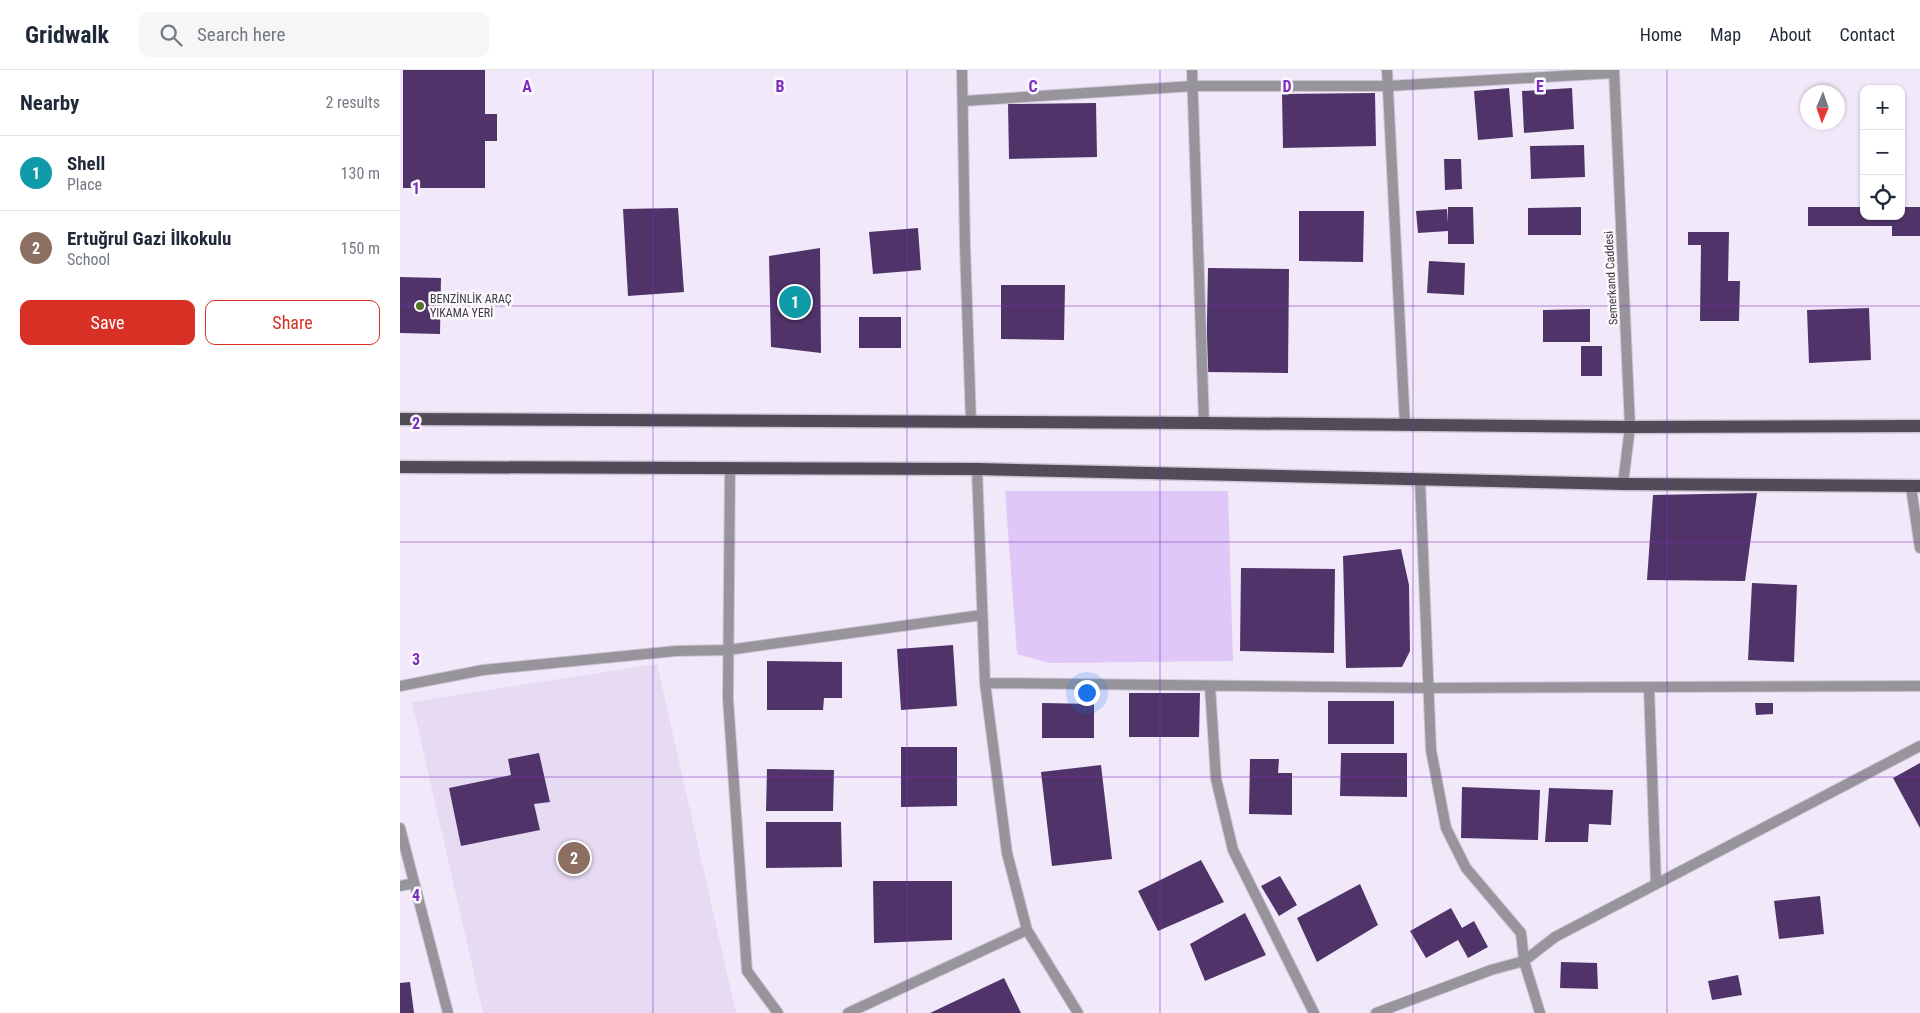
<!DOCTYPE html>
<html lang="en">
<head>
<meta charset="utf-8">
<style>
	body { margin:0; font-family:"Roboto Condensed",sans-serif; background:#f6f6f7; color:#1f2937 }
	.controls { position:absolute; right:15px; top:15px; display:grid; overflow:hidden; border-radius:10px; box-shadow:0 1px 4px #0004 }
	.controls button { width:45px; height:45px; display:grid; place-items:center; padding:0; border:0; border-bottom:1px solid #e0e1e3; background:#fff; color:#1f2937; font:25px sans-serif }
	.compass { position:absolute; left:1400px; top:15px; width:45px; height:45px; border-radius:50%; background:#fff; box-shadow:0 1px 4px #0004; rotate:182deg }
	.you { position:absolute; left:686px; top:622px; width:18px; height:18px; margin:-12px; border:4px solid #fff; border-radius:50%; background:#1a73e8; box-shadow:0 0 0 8px #1a73e833 }
	.badge { display:grid; place-items:center; width:32px; height:32px; border-radius:50%; background:#d93025; color:#fff; font-size:16px; font-weight:700 }
	.pin { position:absolute; translate:-50% -50%; border:2px solid #fff; box-shadow:0 1px 5px #0006 }
	.list { margin:0; padding:0; list-style:none }
	h2 { display:flex; justify-content:space-between; align-items:center; height:65px; margin:0; padding:0 20px; font-size:21px }
	h2 small { font-size:16px; font-weight:400; color:#747a83 }
	.list li { display:grid; grid-template-columns:32px 1fr auto; gap:15px; align-items:center; box-sizing:border-box; height:75px; padding:0 20px; border-top:1px solid #e0e1e3 }
	.list b { display:block; font-size:19px; white-space:nowrap }
	.list p { margin:0; font-size:16px; white-space:nowrap; color:#747a83 }
	.list em { font-size:16px; font-style:normal; color:#747a83 }
	.actions { display:flex; gap:10px; padding:15px 20px }
	.actions a { flex:1; padding:11px 0; border:1px solid #d93025; border-radius:10px; text-align:center; font-size:18px; color:#d93025 }
	.actions .main { background:#d93025; color:#fff }
	.icon { flex:none; width:28px; height:28px; fill:none; stroke:currentColor; stroke-width:2; stroke-linecap:round; stroke-linejoin:round }
	.map { position:relative; flex:none; width:1520px; height:943px; overflow:hidden }
	header { display:flex; align-items:center; gap:30px; box-sizing:border-box; height:70px; padding:0 25px; background:#fff; border-bottom:1px solid #e0e1e3 }
	header strong { font-size:24px }
	nav { display:flex; gap:28px; margin-inline-start:auto; font-size:18px }
	.search { width:350px; height:45px; background:#f6f6f7; display:flex; align-items:center; gap:12px; box-sizing:border-box; padding:0 18px; border-radius:10px; color:#747a83; font-size:19px }
	main { display:flex }
	aside { flex:1; background:#fff }
	.map>svg:first-child { display:block }
	.built { fill:#e6dbf2 }
	.green { fill:#dfc8f7 }
	.building { fill:#503469 }
	.lines { fill:none; stroke-linecap:round; stroke-linejoin:round }
	.minor-casing { stroke:#cdc6d5; stroke-width:12 }
	.tertiary-casing { stroke:#cdc6d5; stroke-width:12 }
	.primary-casing { stroke:#cdc6d5; stroke-width:15 }
	.minor { stroke:#97949b; stroke-width:10 }
	.tertiary { stroke:#97949b; stroke-width:10 }
	.primary { stroke:#524c58; stroke-width:12 }
	.grid { fill:none; stroke:#7b2cbf; stroke-width:1; stroke-opacity:0.55 }
	.poi-dot { fill:#567225; stroke:#fbf9fd; stroke-width:2 }
	.labels { text-anchor:middle; dominant-baseline:central; stroke-width:5; stroke-linejoin:round; paint-order:stroke }
	.street-label { font-size:12px; fill:#3e3b41; stroke:#fbf9fd }
	.poi-label { font-size:12px; fill:#3e3b41; stroke:#fbf9fd; text-anchor:start }
	.grid-label { font-size:16px; text-anchor:middle; font-weight:bold; fill:#7b2cbf; stroke:#fbf9fd; stroke-width:5; stroke-linejoin:round; paint-order:stroke }
</style>
</head>
<body>
<header>
<strong>Gridwalk</strong>
<div class="search"><svg class="icon" aria-label="search" viewBox="0 0 24 24"><circle cx="10" cy="10" r="6"/><path d="M15 15l6 6"/></svg>Search here</div>
<nav><a>Home</a><a>Map</a><a>About</a><a>Contact</a></nav>
</header>
<main>
<aside>
<h2>Nearby<small>2 results</small></h2>
<ul class="list">
<li><span class="badge" style="background:#0f9aa8">1</span><div><b>Shell</b><p>Place</p></div><em>130 m</em></li>
<li><span class="badge" style="background:#8d6e63">2</span><div><b>Ertuğrul Gazi İlkokulu</b><p>School</p></div><em>150 m</em></li>
</ul>
<div class="actions"><a class="main">Save</a><a>Share</a></div>
</aside>
<div class="map">
<svg width="1520" height="943" viewBox="0 0 1520 943">
	<rect width="100%" height="100%" fill="#f1e9fa"/>
	<path class="built" d="M257,594l79,349h-253l-71,-311z"/>
	<path class="green" d="M605,421h223l5,170 -184,2 -32,-9z"/>
	<path class="building" d="M3,0h82v44h12v27h-12v47h-82z
		M1109,18l4,49 -35,3 -4,-49z
		M1172,18l2,41 -50,4 -2,-42z
		M975,23l1,53 -93,2 -1,-54z
		M696,33l1,54 -88,2 -1,-55z
		M1184,75l1,32 -54,2 -1,-33z
		M1044,89h17l1,30 -17,1z
		M1048,137h25l1,37h-26v-13l-30,2 -2,-22 31,-2 1,14z
		M1181,137v28h-53v-27z
		M1408,137h56v9h37v-9h19v29h-28v-10h-84z
		M278,138l6,84 -56,4 -5,-87z
		M899,141h65l-1,51 -64,-1z
		M518,158l3,42 -48,4 -4,-42z
		M1288,162h41l-1,49h12l-1,40h-39l1,-76h-13z
		M420,178l1,105 -50,-6 -2,-91z
		M1029,191l36,2 -1,32 -37,-2z
		M808,198l81,1 -1,104 -82,-1z
		M0,207l41,1 -1,56 -40,-1z
		M601,215h64l-1,55 -63,-1z
		M1469,238l2,52 -62,3 -2,-53z
		M1190,239v33h-47v-32z
		M459,247h42v31h-42z
		M1181,276h21v30h-21z
		M1357,423l-12,88 -98,-1 6,-85z
		M1001,479l8,36 1,66 -8,16 -56,1 -3,-112z
		M841,498l94,1 -1,84 -94,-2z
		M1352,513l45,2 -3,77 -46,-2z
		M553,575l4,61 -56,4 -4,-61z
		M367,591l75,1v36h-18l-1,12h-56z
		M729,623h71l-1,44h-70z
		M928,631h66v43h-66z
		M642,633l52,1v34h-52z
		M1355,633h18v11l-17,1z
		M501,677h56v59l-56,1z
		M139,683l11,49 -16,2 6,26 -79,16 -12,-58 62,-13 -3,-16z
		M941,683h66v44l-67,-1z
		M850,689h29l-1,14h14v42l-43,-1z
		M1520,693v65l-27,-50z
		M701,695l11,94 -60,7 -11,-94z
		M367,699l67,1 -1,41h-67z
		M1062,717l78,3 -2,50 -77,-2z
		M1149,718l64,2 -2,35 -22,-1 -1,18h-43z
		M366,752h75l1,45 -76,1z
		M801,790l23,42 -66,29 -20,-40z
		M880,806l17,29 -18,11 -18,-30z
		M473,811h79v59l-78,3z
		M960,814l18,41 -61,37 -20,-44z
		M1420,826l4,38 -45,5 -5,-38z
		M1051,838l11,20 12,-7 14,26 -20,11 -10,-18 -32,18 -16,-27z
		M845,843l21,42 -61,26 -15,-37z
		M1161,892l36,1 1,26 -38,-1z
		M1338,905l4,20 -30,5 -4,-19z
		M604,908l17,35h-91z
		M10,912l4,31h-14v-30z"/>
	<g class="lines">
		<defs>
			<path id="minor" d="M792,0l12,353
				M987,0l18,356
				M564,31l230,-15h194l226,-13
				M330,398l-2,231 19,272 31,42
				M577,399l8,214 22,170 20,77 51,83
				M1020,409l11,271 15,78 20,40 55,65 3,28 16,52
				M1511,417l9,61
				M585,613l443,5 492,-2
				M0,616l83,-16 193,-19 52,-1 254,-35
				M810,616l6,93 17,71 81,163
				M1249,618l7,196
				M0,758l48,185
				M0,816l14,-3
				M448,943l179,-83
				M976,943l115,-43 33,-9 31,-24 365,-191"/>
			<path id="tertiary" d="M562,0l3,176 6,176
				M1214,0l16,357 -7,57"/>
			<path id="primary" d="M0,349l804,4 426,4 290,-1
				M0,397l577,2 646,15 297,2"/>
		</defs>
		<use href="#minor" class="minor-casing"/>
		<use href="#tertiary" class="tertiary-casing"/>
		<use href="#primary" class="primary-casing"/>
		<use href="#minor" class="minor"/>
		<use href="#tertiary" class="tertiary"/>
		<use href="#primary" class="primary"/>
	</g>
	<path class="grid" d="M253,0v943M507,0v943M760,0v943M1013,0v943M1267,0v943M0,236h1520M0,472h1520M0,707h1520"/>
	<circle class="poi-dot" cx="20" cy="236" r="5"/>
	<g class="labels">
		<g class="street-label">
			<text transform="translate(1211 208) rotate(-93)">Semerkand Caddesi</text>
		</g>
		<g class="poi-label">
			<text x="30" y="229">BENZİNLİK ARAÇ<tspan x="30" dy="14">YIKAMA YERİ</tspan></text>
		</g>
	</g>
	<g class="grid-label">
		<text x="127" y="22">A</text>
		<text x="380" y="22">B</text>
		<text x="633" y="22">C</text>
		<text x="887" y="22">D</text>
		<text x="1140" y="22">E</text>
		<text x="16" y="124">1</text>
		<text x="16" y="359">2</text>
		<text x="16" y="595">3</text>
		<text x="16" y="831">4</text>
	</g>
</svg>
<div class="controls">
<button>+</button>
<button>−</button>
<button><svg class="icon" aria-label="locate" viewBox="0 0 24 24"><circle cx="12" cy="12" r="6"/><path d="M12 2v4M12 18v4M2 12h4M18 12h4"/></svg></button>
</div>
<svg class="compass" viewBox="-18 -18 36 36"><path d="M0-13l5 13h-10z" fill="#e53935"/><path d="M0 13l5-13h-10z" fill="#747a83"/></svg>
<div class="you"></div>
<div class="pin badge" style="left:395px;top:232px;background:#0f9aa8">1</div>
<div class="pin badge" style="left:174px;top:788px;background:#8d6e63">2</div>
</div>
</main>
</body>
</html>
